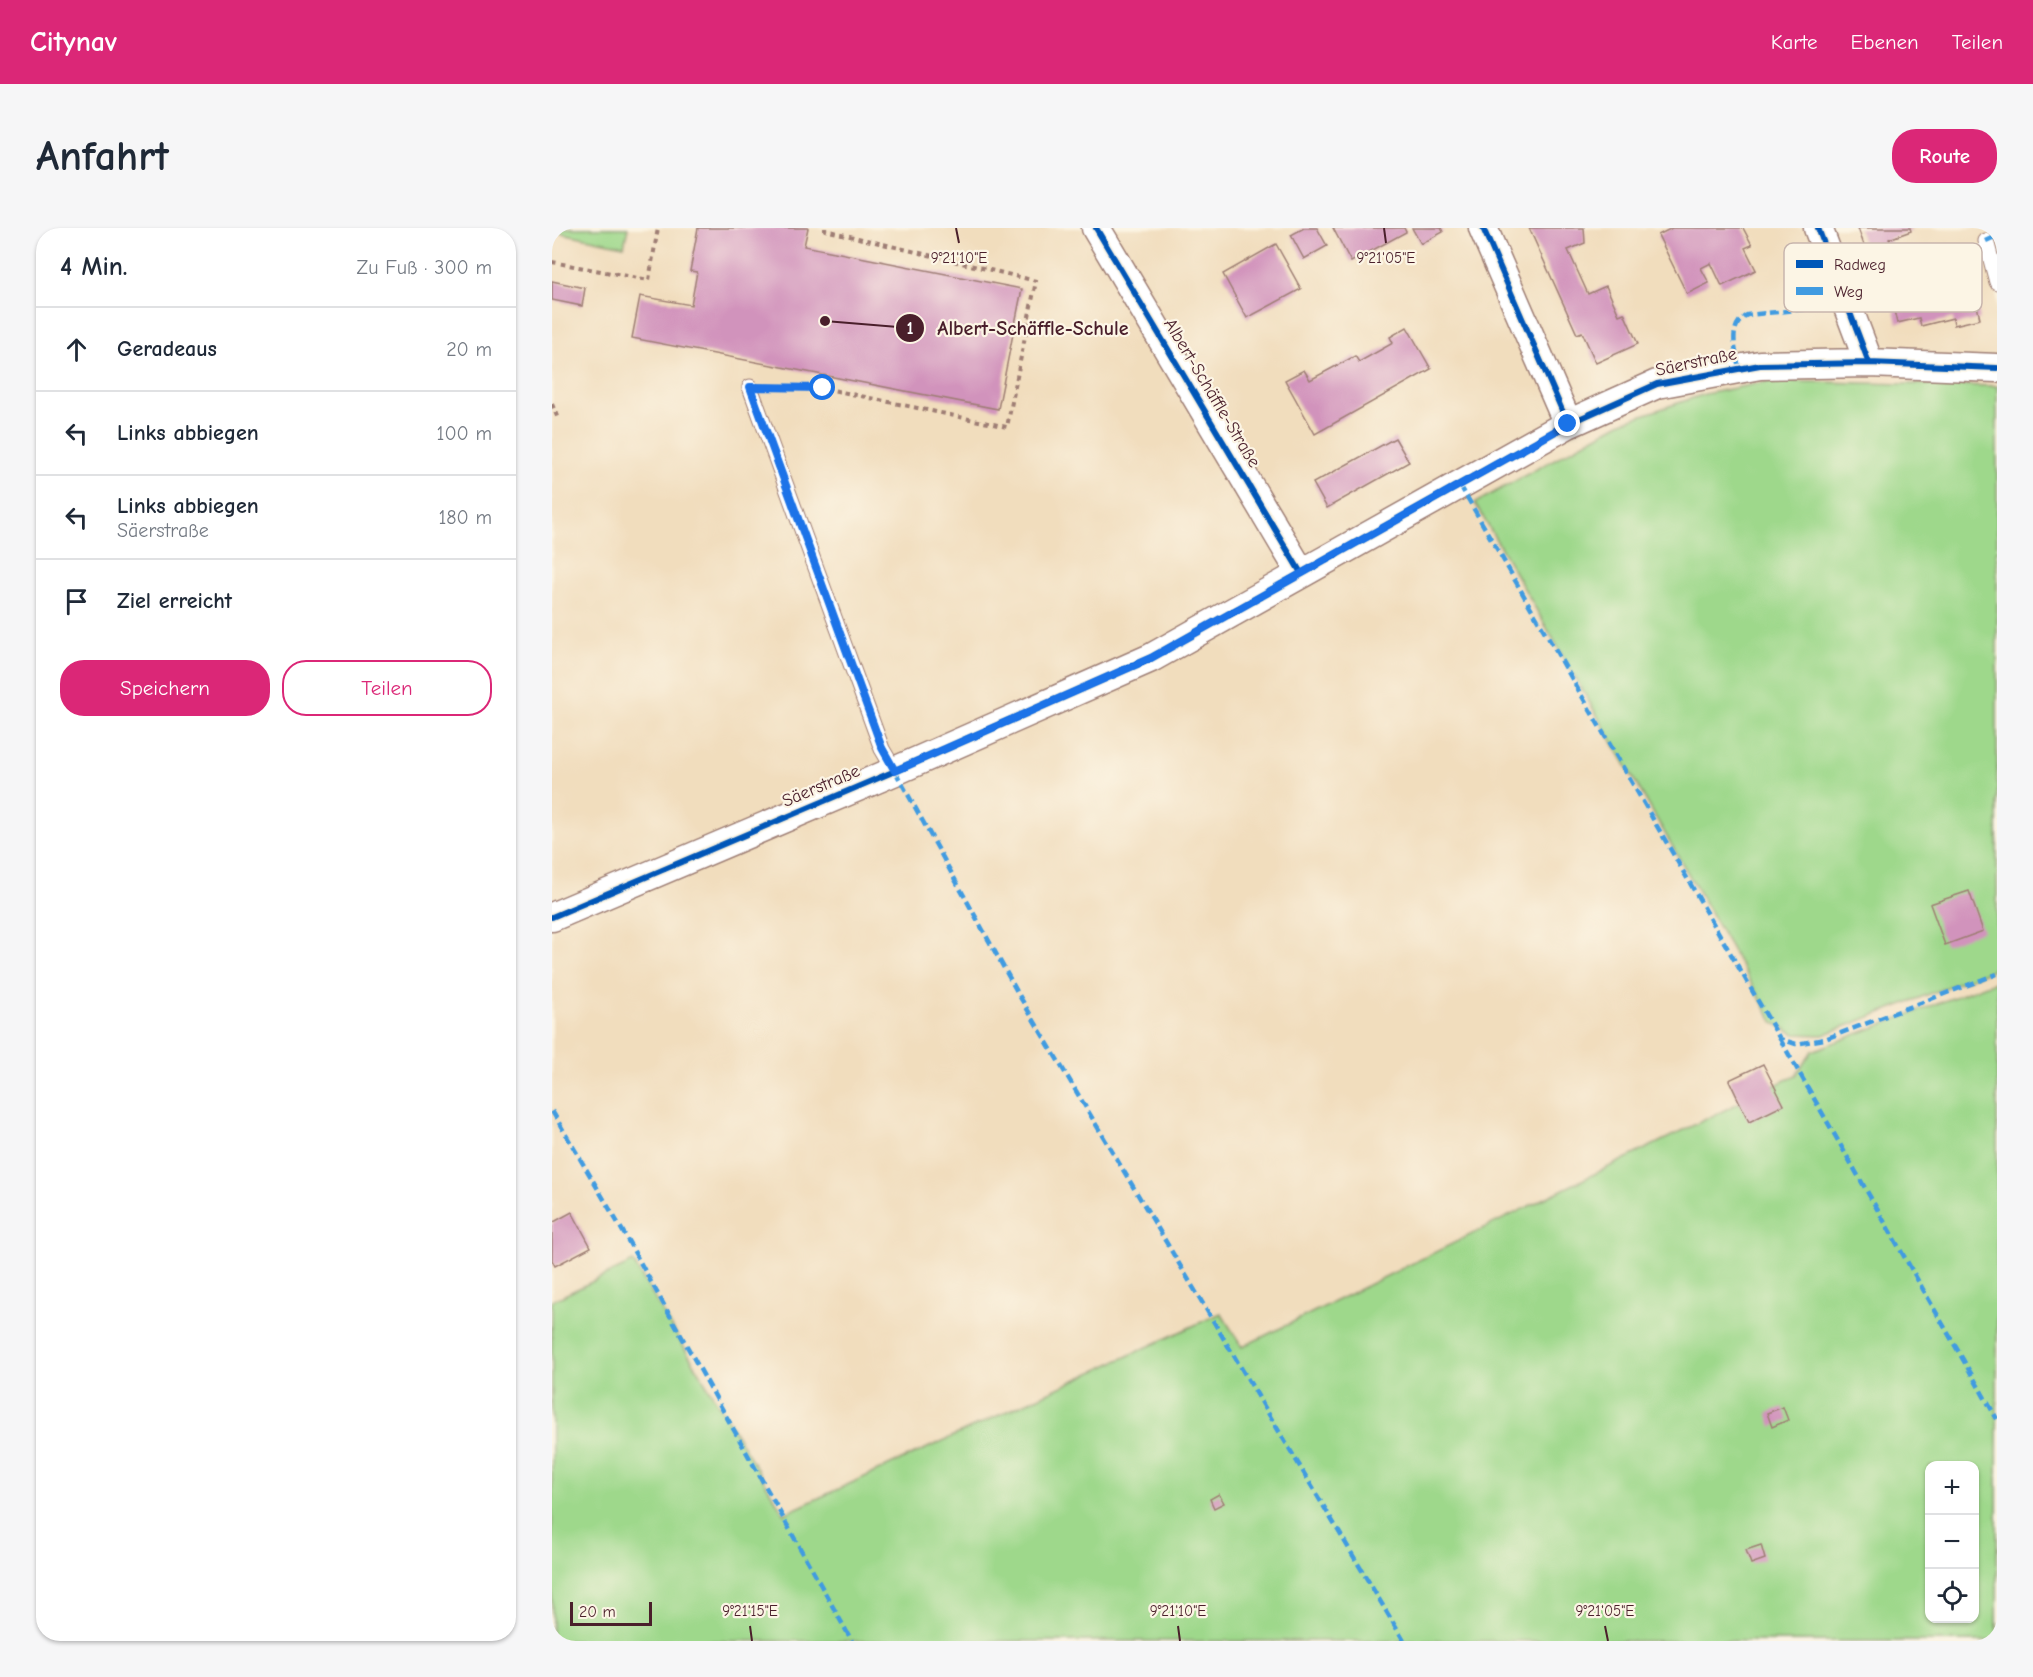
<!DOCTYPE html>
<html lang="de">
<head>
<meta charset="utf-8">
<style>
	body { margin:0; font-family:"Comic Neue",sans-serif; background:#f6f6f7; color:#1f2937 }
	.controls { position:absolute; right:18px; bottom:18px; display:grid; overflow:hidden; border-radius:12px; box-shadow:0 2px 4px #0004 }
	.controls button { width:54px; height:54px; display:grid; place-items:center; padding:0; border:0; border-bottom:2px solid #e0e1e3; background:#fff; color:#1f2937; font:30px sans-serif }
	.scale { position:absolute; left:18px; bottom:15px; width:82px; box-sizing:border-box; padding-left:6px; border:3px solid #4a1f2b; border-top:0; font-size:16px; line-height:21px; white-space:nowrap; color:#4a1f2b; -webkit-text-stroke:4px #fcf5e5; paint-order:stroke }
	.stop { position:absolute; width:18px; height:18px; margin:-14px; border:4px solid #1a73e8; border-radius:50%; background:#fff }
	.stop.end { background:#1a73e8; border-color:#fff; box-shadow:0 2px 6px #0008 }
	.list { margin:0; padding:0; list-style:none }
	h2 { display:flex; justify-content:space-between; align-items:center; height:78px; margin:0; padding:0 24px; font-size:26px }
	h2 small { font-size:20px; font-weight:400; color:#747a83 }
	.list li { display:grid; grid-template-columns:39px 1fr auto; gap:18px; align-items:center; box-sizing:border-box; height:84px; padding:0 24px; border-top:2px solid #e0e1e3 }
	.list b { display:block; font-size:22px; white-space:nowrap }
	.list p { margin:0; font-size:20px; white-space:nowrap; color:#747a83 }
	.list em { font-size:20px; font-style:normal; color:#747a83 }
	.actions { display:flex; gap:12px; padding:18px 24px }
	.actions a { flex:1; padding:14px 0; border:2px solid #db2777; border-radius:24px; text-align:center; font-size:21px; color:#db2777 }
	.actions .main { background:#db2777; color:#fff }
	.icon { flex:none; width:33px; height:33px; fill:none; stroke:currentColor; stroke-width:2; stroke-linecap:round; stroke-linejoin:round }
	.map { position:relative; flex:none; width:1445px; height:1413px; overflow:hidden; border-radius:24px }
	header { display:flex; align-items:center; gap:36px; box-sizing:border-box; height:84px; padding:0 30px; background:#db2777; color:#fff }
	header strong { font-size:28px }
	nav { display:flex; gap:33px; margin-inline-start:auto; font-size:21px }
	.intro { display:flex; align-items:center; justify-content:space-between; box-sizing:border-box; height:144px; padding:0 36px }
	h1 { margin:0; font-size:42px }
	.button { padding:15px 27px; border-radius:24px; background:#db2777; color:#fff; font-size:21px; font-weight:700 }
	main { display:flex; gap:36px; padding:0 36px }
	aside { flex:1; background:#fff; border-radius:24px; box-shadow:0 2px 4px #0004 }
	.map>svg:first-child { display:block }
	.green { fill:#9ed88b; stroke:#747c5b; stroke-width:1.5; fill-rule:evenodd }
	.building { fill:#d193bc }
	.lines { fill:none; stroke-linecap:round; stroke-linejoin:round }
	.service-casing { stroke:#9e7e74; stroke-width:17 }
	.minor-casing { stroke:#9e7e74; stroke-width:31 }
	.path { stroke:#9e7e74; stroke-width:4; stroke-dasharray:4.5 4.5; stroke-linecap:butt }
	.service { stroke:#fff; stroke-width:15 }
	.minor { stroke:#fff; stroke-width:28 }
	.quiet { stroke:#409be1; stroke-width:4.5; stroke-dasharray:9 4.5; stroke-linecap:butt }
	.cycleway-casing { stroke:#fcf5e5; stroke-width:10 }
	.cycleway { stroke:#0057b8; stroke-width:6 }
	.route { stroke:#1a73e8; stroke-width:8 }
	.ticks { fill:none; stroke:#4a1f2b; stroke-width:2 }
	.labels { text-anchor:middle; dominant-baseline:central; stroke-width:4.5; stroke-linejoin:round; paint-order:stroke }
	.street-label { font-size:18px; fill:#4a1f2b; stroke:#fcf5e5 }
	.key { fill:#fcf5e5; stroke:#c7b5ad; stroke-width:1.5 }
	.key-label { font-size:16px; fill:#4a1f2b }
	.ticks-label { font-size:15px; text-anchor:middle; fill:#4a1f2b; stroke:#fcf5e5; stroke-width:4.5; stroke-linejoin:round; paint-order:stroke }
	.leader { fill:none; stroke:#4a1f2b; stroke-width:2 }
	.callout-dot { fill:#4a1f2b; stroke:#fcf5e5; stroke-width:2 }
	.mark-label { font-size:18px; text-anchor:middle; font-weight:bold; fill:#fff }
	.callout-label { font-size:20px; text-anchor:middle; font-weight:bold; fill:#4a1f2b; stroke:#fcf5e5; stroke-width:4.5; stroke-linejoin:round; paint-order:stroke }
</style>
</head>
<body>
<header>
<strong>Citynav</strong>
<nav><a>Karte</a><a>Ebenen</a><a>Teilen</a></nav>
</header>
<div class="intro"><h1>Anfahrt</h1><a class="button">Route</a></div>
<main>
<aside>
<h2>4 Min.<small>Zu Fuß · 300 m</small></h2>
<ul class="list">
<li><svg class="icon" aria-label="ahead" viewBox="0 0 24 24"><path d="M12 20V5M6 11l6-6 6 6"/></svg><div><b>Geradeaus</b></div><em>20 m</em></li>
<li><svg class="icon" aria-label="left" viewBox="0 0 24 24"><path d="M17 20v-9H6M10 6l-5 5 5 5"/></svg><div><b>Links abbiegen</b></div><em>100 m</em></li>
<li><svg class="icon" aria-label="left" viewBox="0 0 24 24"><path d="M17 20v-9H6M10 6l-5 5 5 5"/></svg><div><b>Links abbiegen</b><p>Säerstraße</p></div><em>180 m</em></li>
<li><svg class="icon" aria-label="arrive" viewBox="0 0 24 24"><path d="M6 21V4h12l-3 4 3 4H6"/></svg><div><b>Ziel erreicht</b></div></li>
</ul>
<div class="actions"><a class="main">Speichern</a><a>Teilen</a></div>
</aside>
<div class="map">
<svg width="1445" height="1413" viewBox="0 0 1445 1413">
	<rect width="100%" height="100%" fill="#fcf5e5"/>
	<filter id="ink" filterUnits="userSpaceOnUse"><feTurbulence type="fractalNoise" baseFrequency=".0167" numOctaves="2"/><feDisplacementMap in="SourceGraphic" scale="12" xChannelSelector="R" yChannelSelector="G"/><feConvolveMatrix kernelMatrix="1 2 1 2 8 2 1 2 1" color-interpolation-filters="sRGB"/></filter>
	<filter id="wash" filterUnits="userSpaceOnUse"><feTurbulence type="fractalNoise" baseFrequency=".008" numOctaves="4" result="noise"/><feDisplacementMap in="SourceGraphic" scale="24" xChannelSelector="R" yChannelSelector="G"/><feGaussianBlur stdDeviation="1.35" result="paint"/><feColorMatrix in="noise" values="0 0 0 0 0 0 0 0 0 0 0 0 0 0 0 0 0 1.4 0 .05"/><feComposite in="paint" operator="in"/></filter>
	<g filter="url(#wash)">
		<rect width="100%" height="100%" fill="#f1ddbd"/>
		<path class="green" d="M0,0h76l-4,18 -72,-15z
			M1218,153l227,5v582l-174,67 -28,-1 -21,-11 -299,-520 147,-81 83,-28z
			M1445,753v660h-1445v-340l81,-39 151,252 437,-201 21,34 554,-272 16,-24zM1378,1238h44v152h-44z"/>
		<g id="blocks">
			<path class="building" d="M146,0h110l-4,18 218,43 -24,120 -366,-71 8,-42 51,9 6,-33 -7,-1z
				M752,0h13l10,18 -23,13 -13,-24z
				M781,0h71l2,4 -55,30z
				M860,0h29l2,4 -22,12z
				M977,0h55l1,15 -17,7 20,44 18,-8 13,29 5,-2 14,31 -42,19 -14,-31 -5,2z
				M1120,0h71l9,17 -7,3 11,22 -34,16 -11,-23 -10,5 8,15 -22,11 -29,-59z
				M1306,0h52l1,3 -22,8 6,17 -24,9z
				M724,16l25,45 -54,29 -24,-44z
				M1388,37l8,33 26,-6 6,27 -26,6 -1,-7 -32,8 -2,-8 -22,5 -11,-46z
				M0,53l33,7 -3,18 -30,-6z
				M855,99l24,42 -116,65 -30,-54 19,-10 6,10 45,-24 4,6 34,-19 -3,-6z
				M843,210l14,24 -82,46 -14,-25z
				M1417,663l14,40 -38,14 -15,-41z
				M1211,836l21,41 -35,17 -20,-42z
				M20,984l19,35 -36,19 -3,-6v-37z
				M1231,1179l5,13 -16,7 -5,-14z
				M667,1266l5,9 -10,5 -4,-9z
				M1209,1317l4,14 -14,5 -5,-14z"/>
		</g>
	</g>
	<g filter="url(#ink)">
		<use href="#blocks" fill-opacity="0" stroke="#9e7e74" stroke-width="1.5"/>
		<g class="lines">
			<defs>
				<path id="service" d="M1434,13l11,41
					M198,159l132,362 13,22"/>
				<path id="minor" d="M544,0l205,345
					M931,0l85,196
					M1266,0l51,135
					M0,689l343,-146 256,-113 417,-234 89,-40 103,-19 109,-2 128,5"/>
			</defs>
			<use href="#service" class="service-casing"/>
			<use href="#minor" class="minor-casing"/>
			<path class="path" d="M0,34l97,18 9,-52
				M220,159l51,1 184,39 29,-146 -211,-51v-2
				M0,176l6,15"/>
			<use href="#service" class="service"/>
			<use href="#minor" class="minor"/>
			<path class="quiet" d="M1434,13l11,-5
				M1187,141c-3,-19 -12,-43 8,-54l100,-10
				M908,257l320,554 16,5 29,-5 172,-65
				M343,543l125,226 384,644
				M1228,811l217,380
				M0,883l70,119 230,411"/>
			<defs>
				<path id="cycleway" d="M544,0l205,345
					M931,0l85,196
					M1266,0l51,135
					M0,689l343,-146 256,-113 417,-234 89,-40 103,-19 109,-2 128,5"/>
			</defs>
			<use href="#cycleway" class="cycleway-casing"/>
			<use href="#cycleway" class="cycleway"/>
		</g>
	</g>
	<g class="lines" filter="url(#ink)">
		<path class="route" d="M271,160l-73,-1 132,361 13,23 256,-113 417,-234"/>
	</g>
	<path class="ticks" d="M404,0l3,15M832,0l2,15M198,1398l2,15M626,1398l2,15M1053,1398l3,15"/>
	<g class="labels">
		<g class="street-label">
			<text transform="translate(1144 134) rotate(-12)">Säerstraße</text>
			<text transform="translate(660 165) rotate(59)">Albert-Schäffle-Straße</text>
			<text transform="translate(269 558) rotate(-23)">Säerstraße</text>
		</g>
	</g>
	<rect x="1232" y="15" width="198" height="69" rx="9" class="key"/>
	<rect x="1244" y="32" width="27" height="8" fill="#0057b8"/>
	<rect x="1244" y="59" width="27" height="8" fill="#409be1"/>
	<g class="key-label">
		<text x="1282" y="42">Radweg</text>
		<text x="1282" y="69">Weg</text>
	</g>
	<g class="ticks-label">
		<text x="407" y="35">9°21'10"E</text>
		<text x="834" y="35">9°21'05"E</text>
		<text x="198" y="1388">9°21'15"E</text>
		<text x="626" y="1388">9°21'10"E</text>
		<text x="1053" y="1388">9°21'05"E</text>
	</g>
	<path class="leader" d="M273 93L358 100"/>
	<g class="callout-dot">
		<circle cx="273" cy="93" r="6"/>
		<circle cx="358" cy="100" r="15"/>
	</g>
	<g class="mark-label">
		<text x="358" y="106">1</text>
	</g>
	<g class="callout-label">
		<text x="481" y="107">Albert-Schäffle-Schule</text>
	</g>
</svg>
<div class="controls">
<button>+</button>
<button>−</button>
<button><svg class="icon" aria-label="locate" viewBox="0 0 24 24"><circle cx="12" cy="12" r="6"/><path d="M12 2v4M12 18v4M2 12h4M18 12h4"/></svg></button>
</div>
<div class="scale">20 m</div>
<div class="stop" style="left:271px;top:160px"></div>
<div class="stop end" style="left:1016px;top:196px"></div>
</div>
</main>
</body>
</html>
